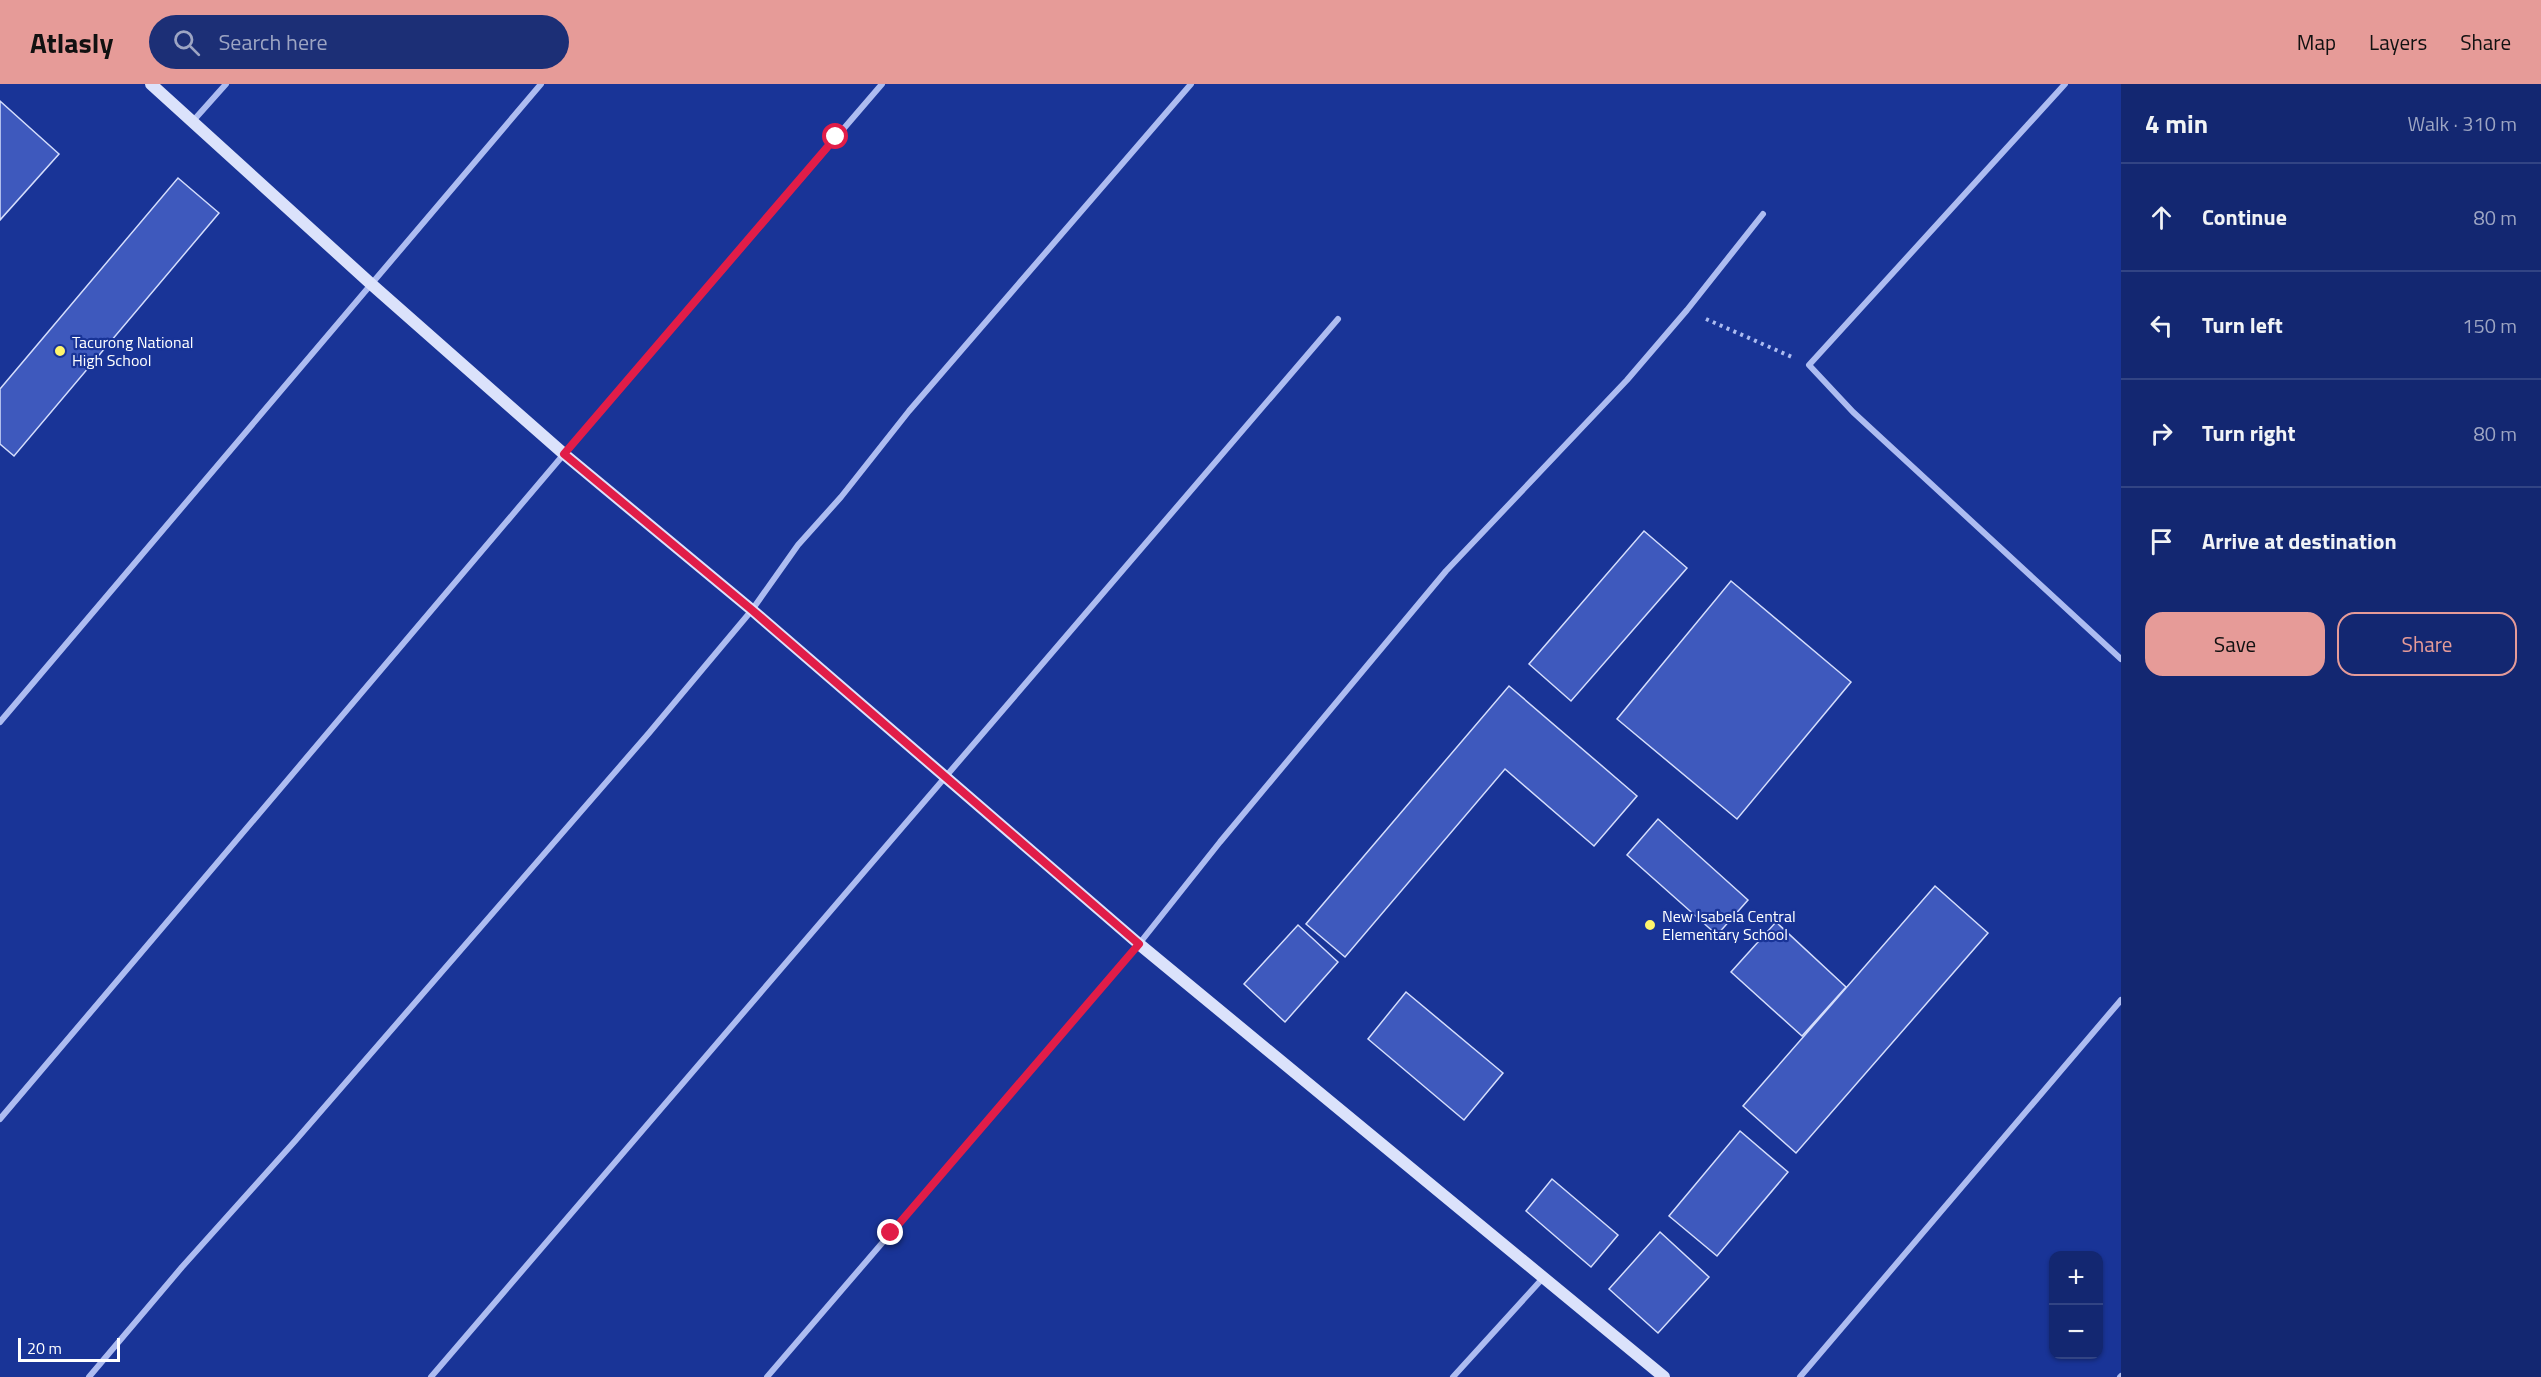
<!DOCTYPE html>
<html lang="en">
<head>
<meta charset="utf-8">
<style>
	body { margin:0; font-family:"Titillium Web",sans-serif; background:#1c2f76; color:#f1f3f6 }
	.controls { position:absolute; right:18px; bottom:18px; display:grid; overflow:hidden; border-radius:12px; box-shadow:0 2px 4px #0004 }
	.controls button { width:54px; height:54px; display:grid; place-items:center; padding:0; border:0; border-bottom:2px solid #324484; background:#132771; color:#f1f3f6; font:30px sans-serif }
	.scale { position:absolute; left:18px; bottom:15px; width:102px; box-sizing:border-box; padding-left:6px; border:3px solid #fff; border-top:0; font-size:16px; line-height:21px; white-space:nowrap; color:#fff; -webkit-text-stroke:4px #193497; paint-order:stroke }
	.stop { position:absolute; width:18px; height:18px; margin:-14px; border:4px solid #e11d48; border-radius:50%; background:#fff }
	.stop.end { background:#e11d48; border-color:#fff; box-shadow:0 2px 6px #0008 }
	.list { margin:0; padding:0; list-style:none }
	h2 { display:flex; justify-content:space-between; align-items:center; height:78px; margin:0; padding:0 24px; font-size:26px }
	h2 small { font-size:20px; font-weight:400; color:#9da5c3 }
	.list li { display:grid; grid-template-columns:39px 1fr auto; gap:18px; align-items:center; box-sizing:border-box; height:108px; padding:0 24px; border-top:2px solid #324484 }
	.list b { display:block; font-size:22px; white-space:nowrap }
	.list em { font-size:20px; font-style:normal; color:#9da5c3 }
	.actions { display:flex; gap:12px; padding:18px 24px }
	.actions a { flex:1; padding:14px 0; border:2px solid #e69b98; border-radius:18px; text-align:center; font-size:21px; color:#e69b98 }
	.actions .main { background:#e69b98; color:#111 }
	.icon { flex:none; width:33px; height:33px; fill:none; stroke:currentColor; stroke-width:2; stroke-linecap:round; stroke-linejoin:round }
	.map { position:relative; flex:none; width:2121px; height:1293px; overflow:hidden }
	header { display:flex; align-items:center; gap:36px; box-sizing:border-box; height:84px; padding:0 30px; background:#e69b98; color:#111 }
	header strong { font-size:28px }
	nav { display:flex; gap:33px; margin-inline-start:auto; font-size:21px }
	.search { width:420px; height:54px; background:#1c2f76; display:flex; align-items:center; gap:15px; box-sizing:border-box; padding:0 21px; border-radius:33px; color:#9da5c3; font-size:22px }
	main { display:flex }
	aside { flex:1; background:#132771 }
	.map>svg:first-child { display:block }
	.building { fill:#3e59bd; stroke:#d4ddfc; stroke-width:1.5 }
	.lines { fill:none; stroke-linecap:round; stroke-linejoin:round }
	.path { stroke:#adbcf1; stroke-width:4; stroke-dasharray:3 4.5; stroke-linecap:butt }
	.street { stroke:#adbcf1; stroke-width:6 }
	.secondary { stroke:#dbe2fb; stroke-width:12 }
	.route { stroke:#e11d48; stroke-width:8 }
	.poi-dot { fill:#fff56c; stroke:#193497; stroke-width:2 }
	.labels { text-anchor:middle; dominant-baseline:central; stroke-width:4.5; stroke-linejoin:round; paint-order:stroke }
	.poi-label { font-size:16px; fill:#fff; stroke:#193497; text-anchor:start }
</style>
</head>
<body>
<header>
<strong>Atlasly</strong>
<div class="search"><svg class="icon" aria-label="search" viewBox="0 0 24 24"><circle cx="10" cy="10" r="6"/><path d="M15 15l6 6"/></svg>Search here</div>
<nav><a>Map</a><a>Layers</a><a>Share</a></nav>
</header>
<main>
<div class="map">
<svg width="2121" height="1293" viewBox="0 0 2121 1293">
	<rect width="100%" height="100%" fill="#193497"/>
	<path class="building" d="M0,17l59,53 -59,66z
		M178,94l41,35 -205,243 -14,-12v-55z
		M1644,447l43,37 -116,133 -42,-37z
		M1731,497l120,101 -114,137 -120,-100z
		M1509,602l128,110 -43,50 -89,-77 -160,188 -39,-33z
		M1658,735l90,81 -31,35 -90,-80z
		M1935,802l53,47 -192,220 -53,-47z
		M1776,838l70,65 -44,49 -71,-64z
		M1298,841l40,37 -53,60 -41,-38z
		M1406,908l97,81 -39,47 -96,-81z
		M1740,1047l48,41 -71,84 -48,-40z
		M1552,1095l66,56 -27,32 -65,-56z
		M1660,1148l49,45 -51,56 -49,-44z"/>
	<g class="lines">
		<path class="path" d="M1706,235l86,38"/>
		<path class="street" d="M2065,0l-256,281 44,47 268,247
			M193,37l33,-37
			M0,638l541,-638
			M0,1035l564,-665 318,-370
			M89,1293l93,-110 113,-126 354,-408 103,-123 46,-65 43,-48 68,-86 282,-327
			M431,1293l907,-1058
			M767,1293l372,-433 81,-102 226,-271 181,-191 60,-70 76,-96
			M1453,1293l90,-99
			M1800,1293l321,-377
			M2120,1293l1,-1"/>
		<path class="secondary" d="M151,0l219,199 194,171 188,156 387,334 525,433"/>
	</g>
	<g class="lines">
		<path class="route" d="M836,53l-272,317 188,156 387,334 -248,289"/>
	</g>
	<g class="poi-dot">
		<circle cx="60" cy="267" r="6"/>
		<circle cx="1650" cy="841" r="6"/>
	</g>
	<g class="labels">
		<g class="poi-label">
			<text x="72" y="258">Tacurong National<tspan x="72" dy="18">High School</tspan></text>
			<text x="1662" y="832">New Isabela Central<tspan x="1662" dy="18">Elementary School</tspan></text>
		</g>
	</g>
</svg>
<div class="controls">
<button>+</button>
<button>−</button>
</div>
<div class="scale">20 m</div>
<div class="stop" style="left:836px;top:53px"></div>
<div class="stop end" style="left:891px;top:1149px"></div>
</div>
<aside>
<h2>4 min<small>Walk · 310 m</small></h2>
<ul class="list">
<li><svg class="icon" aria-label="ahead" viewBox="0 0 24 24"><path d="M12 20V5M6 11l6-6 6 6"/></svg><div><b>Continue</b></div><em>80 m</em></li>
<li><svg class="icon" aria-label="left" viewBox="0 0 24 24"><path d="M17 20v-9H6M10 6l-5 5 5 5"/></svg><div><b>Turn left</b></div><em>150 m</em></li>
<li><svg class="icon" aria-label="right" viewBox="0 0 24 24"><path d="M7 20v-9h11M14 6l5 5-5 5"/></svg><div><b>Turn right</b></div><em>80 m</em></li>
<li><svg class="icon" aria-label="arrive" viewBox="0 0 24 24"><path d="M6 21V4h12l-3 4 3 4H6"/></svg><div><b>Arrive at destination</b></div></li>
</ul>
<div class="actions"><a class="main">Save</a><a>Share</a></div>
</aside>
</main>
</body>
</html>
